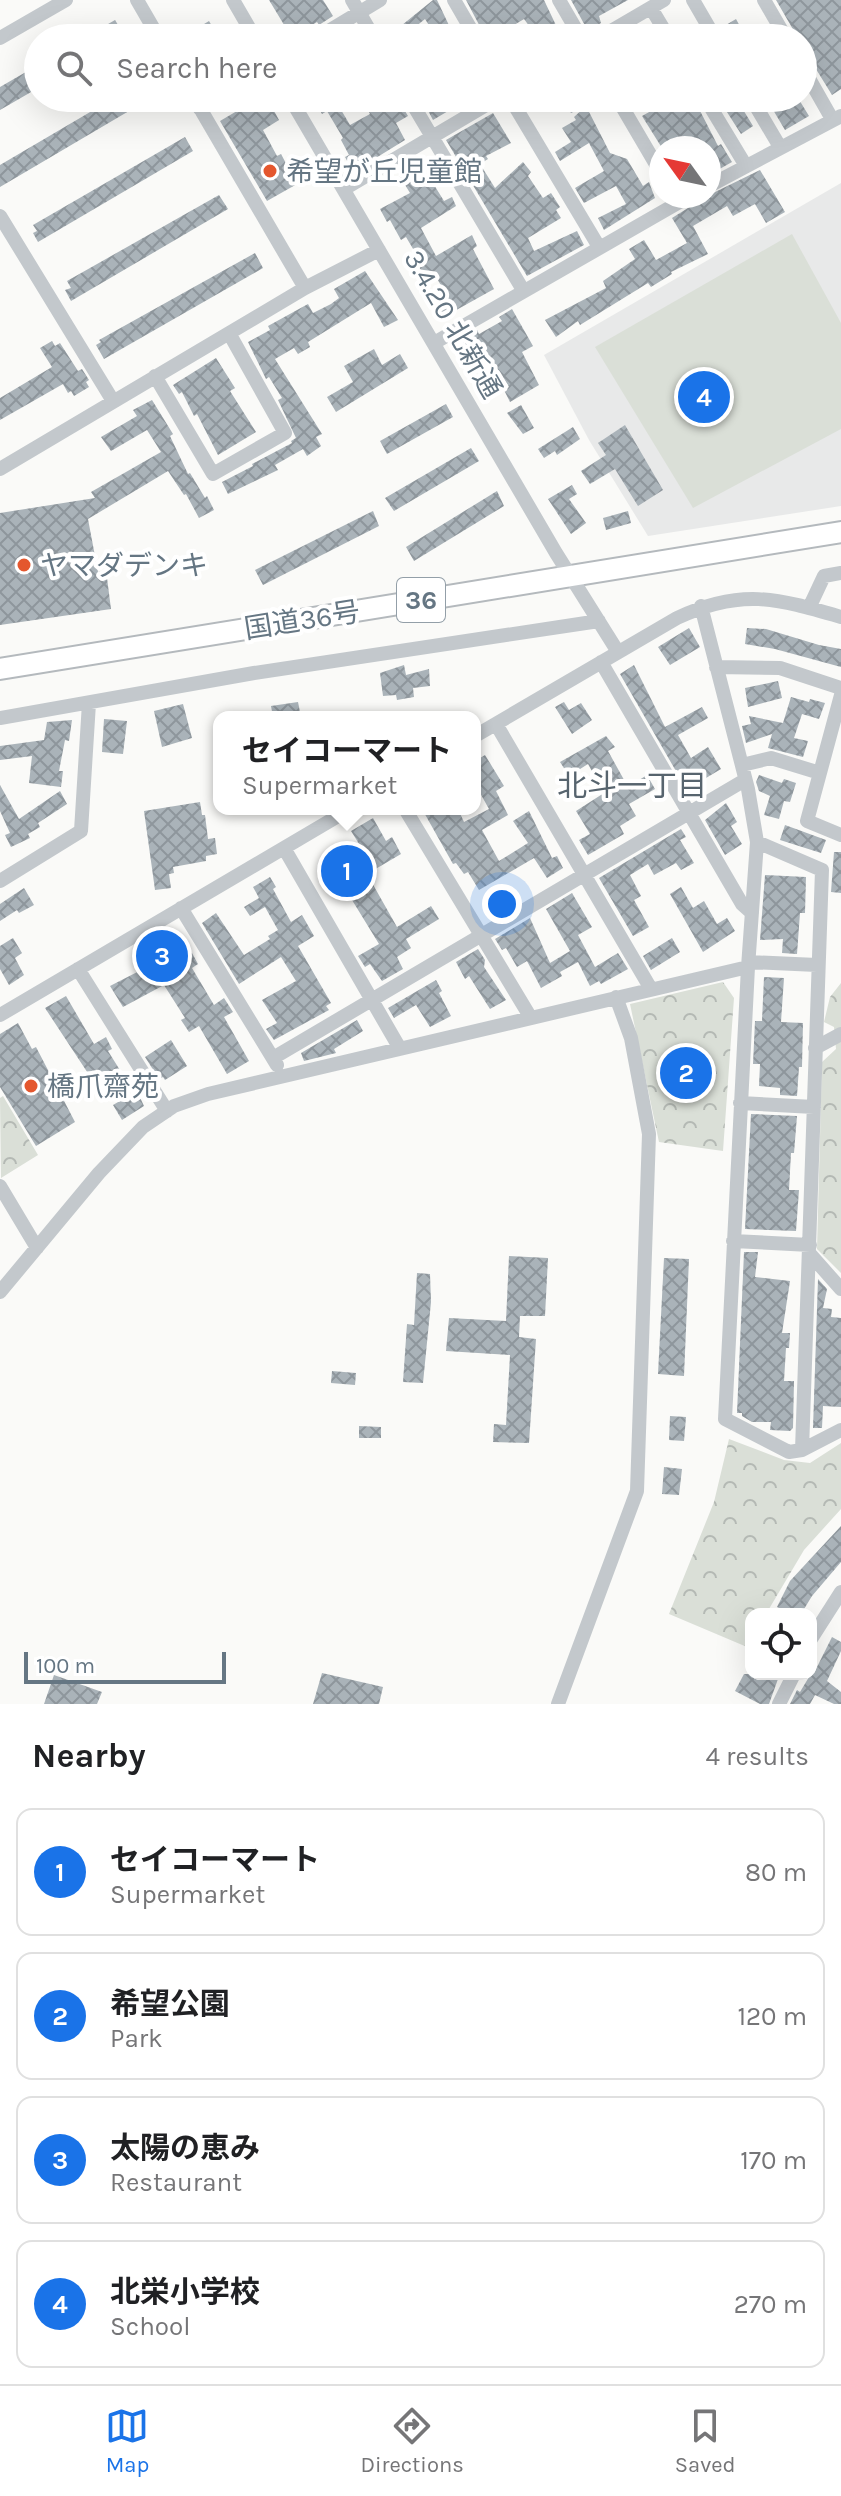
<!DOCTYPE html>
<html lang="en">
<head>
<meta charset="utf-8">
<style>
	body { margin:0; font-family:Karla,"Noto Sans JP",sans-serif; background:#f6f6f6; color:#202124 }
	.controls { position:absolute; right:24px; bottom:24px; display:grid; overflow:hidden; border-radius:16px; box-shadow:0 8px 32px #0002 }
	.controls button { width:72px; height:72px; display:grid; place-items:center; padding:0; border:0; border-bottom:2px solid #e0e0e0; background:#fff; color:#202124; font:40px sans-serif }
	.compass { position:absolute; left:649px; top:136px; width:72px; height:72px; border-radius:50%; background:#fff; box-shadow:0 8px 32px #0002; rotate:303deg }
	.scale { position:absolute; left:24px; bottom:20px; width:202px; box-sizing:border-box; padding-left:8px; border:4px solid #657683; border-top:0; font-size:22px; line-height:28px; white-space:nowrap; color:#657683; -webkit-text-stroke:6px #fff; paint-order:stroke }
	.you { position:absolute; left:502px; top:904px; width:28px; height:28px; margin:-20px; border:6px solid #fff; border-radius:50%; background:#1a73e8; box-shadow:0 0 0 12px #1a73e833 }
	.badge { display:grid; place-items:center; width:52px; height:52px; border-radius:50%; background:#1a73e8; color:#fff; font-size:26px; font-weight:700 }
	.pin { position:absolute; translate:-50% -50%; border:4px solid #fff; box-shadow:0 2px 8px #0006 }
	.popup { position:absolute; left:213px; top:711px; width:268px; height:104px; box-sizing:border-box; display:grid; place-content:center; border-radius:16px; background:#fff; filter:drop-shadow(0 2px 6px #0005); font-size:26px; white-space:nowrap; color:#757577 }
	.popup b { font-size:30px; color:#202124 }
	.popup::after { content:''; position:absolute; left:50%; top:100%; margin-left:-16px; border:16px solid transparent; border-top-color:#fff }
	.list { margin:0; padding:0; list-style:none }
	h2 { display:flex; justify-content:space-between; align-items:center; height:104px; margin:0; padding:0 32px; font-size:34px }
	h2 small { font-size:26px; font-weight:400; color:#757577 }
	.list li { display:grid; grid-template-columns:52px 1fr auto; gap:24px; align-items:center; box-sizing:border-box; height:128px; margin:0 16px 16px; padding:0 16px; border:2px solid #e0e0e0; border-radius:16px }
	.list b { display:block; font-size:30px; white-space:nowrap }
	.list p { margin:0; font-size:26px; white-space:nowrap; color:#757577 }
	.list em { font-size:26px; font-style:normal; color:#757577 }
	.icon { flex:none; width:44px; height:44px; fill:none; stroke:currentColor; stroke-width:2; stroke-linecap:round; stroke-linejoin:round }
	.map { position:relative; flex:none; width:841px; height:1704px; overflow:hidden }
	.search { position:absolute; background:#fff; box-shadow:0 8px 32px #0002; left:24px; right:24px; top:24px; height:88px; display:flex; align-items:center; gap:20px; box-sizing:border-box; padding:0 28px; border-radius:44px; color:#757577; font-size:30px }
	.sheet { height:680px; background:#fff }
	nav { display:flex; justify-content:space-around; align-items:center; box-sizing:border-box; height:112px; border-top:2px solid #e0e0e0; background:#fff; font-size:22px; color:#757577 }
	nav a { display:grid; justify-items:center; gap:4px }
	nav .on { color:#1a73e8 }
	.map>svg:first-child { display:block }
	.built { fill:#e8e9e9 }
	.forest { fill:url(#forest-crowns) }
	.pitch { fill:#dadfd7 }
	.building { fill:url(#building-cross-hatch) }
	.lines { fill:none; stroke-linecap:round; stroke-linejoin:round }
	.highway-casing { stroke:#b4b9bd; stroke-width:24 }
	.minor { stroke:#c3c8cc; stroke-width:14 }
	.highway { stroke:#fff; stroke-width:20 }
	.poi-dot { fill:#e4572e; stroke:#fff; stroke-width:3 }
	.labels { text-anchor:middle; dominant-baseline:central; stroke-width:8; stroke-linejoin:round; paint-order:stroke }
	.shield { fill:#fff; stroke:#939fa8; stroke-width:2 }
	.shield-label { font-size:26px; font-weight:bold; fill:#657683 }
	.poi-label { font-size:28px; fill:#657683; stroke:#fff; text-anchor:start }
	.street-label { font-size:28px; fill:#657683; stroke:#fff }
	.neighbourhood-label { font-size:30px; fill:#57646e; stroke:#fff }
</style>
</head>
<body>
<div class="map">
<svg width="841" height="1704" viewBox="0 0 841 1704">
	<defs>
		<pattern id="forest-crowns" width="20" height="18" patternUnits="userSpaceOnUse" patternTransform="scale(2)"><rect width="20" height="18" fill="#dadfd7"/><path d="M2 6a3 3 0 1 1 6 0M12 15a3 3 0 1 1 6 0" fill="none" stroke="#b4b9b4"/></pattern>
		<pattern id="building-cross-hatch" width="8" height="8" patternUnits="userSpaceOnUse" patternTransform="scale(2)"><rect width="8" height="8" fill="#aab3b9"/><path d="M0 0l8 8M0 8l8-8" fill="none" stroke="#8e969c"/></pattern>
	</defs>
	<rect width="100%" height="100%" fill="#fafaf8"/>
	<path class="built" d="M841,183v323l-193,30 -59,-96 -45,-85z"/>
	<path class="forest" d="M723,982l11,16 -11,153 -64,-9 -29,-138z
		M841,983v290l-24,-24 5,-187 14,-13 -2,-22 -10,-5 6,-25z
		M3,1096l35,59 -37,23 -1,-80z
		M729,1439l55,21 26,3 31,-20v66l-37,41 -38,64h-15v27l-4,6 -78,-33 45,-112z"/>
	<path class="pitch" d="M792,234l49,89v106l-148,79 -98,-161z"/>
	<path class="building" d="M269,0h54l10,16 -14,9 -2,-3 -25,16z
		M433,0h4l18,38h-18l-12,-19 -16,13 2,6h-25z
		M466,0h78l18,38h-24l-14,-19 -18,11 5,8h-25z
		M571,0h57l-29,16 2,7 -13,8z
		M776,0h65v89l-9,6 -29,-47v-10h-5z
		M736,19l6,11 -17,8 -4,-10z
		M115,20l11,18h-42z
		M209,21l10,17h-38z
		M38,65v23l-38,22v-23z
		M114,98h37l-151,89v-22z
		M259,98h8l12,22 -16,10 14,26 4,-2 16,30 -30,17 -47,-80z
		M313,98h21l16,27 20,-11 -8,-16h15l5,11 6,-4 4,7 10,-6 6,10 -12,7 9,17 -47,29 -7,-1 -6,-11 4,-2 -8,-15 2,-2 -16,-27 -5,3z
		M434,98h36l-37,22 -9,-17z
		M541,98h41l4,8 -15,7 -7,-11 -15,10z
		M664,98h20l6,9 6,-4 22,43 3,-2 11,18 -23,13v-27h-47l-20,-32 25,-14z
		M718,98h18l17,28 -12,8z
		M766,98h32l11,18 -24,14z
		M586,106l24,47 17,6 16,27 6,-4 6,16 -51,32 -6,-12 28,-14 -10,-18 -32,17 -9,-15 29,-17 -15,-28 -29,18 -5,-9 16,-10 -9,-14 14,-8 -2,-3z
		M493,113l18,30 -25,13 2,3 -8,5 15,24 28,-26 8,10 -3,4 15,22 8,-5 9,14 -4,3 5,8 -33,20 6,13 43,-20 7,14 -57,31 -81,-136z
		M185,137l8,14 -155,91 -5,-9 4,-2 -4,-6z
		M413,160l13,23 5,-3 13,21 8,-4 4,9 -35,22 15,28 36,-21 5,11 -4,3 21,40 -52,29 -8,-14 13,-8 -12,-21 -8,5 -8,-13 3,-3 -16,-27 -5,3 -11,-20 -3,2 -7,-13 30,-16 -14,-23z
		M760,170l25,42 -19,11 -11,-19 -22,12 -6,-10 -34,20 15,28 -37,18 1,2 -21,13 -3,-4 -68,42 -2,-4 -22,16 -11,-17 61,-32 -3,-7 32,-22 -6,-10 15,-9 12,20 31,-17 -15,-25 35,-22z
		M219,195l9,14 -157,92 -6,-11 6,-2 -4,-7z
		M255,253l8,15 -159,91 -8,-14 5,-3 -2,-2z
		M365,271l33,49 -14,7 -13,-24 -63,39 2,5 -12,7 -4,-6 -19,11 47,75 -6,3 5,9 -14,10 -4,-7 -28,16 3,5 -50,24 -6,-12 31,-16 -1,-2 40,-21 -1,-2 5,-3 -18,-38 4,-2 -13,-21 -3,2 -18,-37 22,-12 -2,-4 40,-22 5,9 18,-9 8,-6 -5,-9z
		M512,309l21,37 -11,6 17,33 -29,17 -6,-12 5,-3 -19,-30 -15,9 -14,-27 16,-9 2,4 23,-13 -3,-4z
		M52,341l3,5 5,-3 18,28 4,-2 7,11 -3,2 3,5 -15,9 -3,-5 -3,2 -5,-9 -63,36v-22l52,-31 -12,-19z
		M374,349l8,16 18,-11 8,14 -72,44 -9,-15 26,-15 -9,-16z
		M216,358l19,30 -5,3 26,41 -38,23 -21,-41 -3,2 -12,-24 -3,2 -6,-9z
		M152,400l21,34 -3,2 18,38 2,-1 15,25 2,-2 7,14 -15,8 -13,-24 -2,1 -16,-24 -80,48 10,53 8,-2 5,39 -111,16v-112l95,-15 -4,-6 70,-40 -14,-22 -36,21 -10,-14 36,-21 -4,-6z
		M446,404l7,13 -66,37 -7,-13z
		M521,405l13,23 -11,6 -16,-21z
		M625,425l38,65 -25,16 -23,-37 -25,15 -9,-13 25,-16 -8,-12z
		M573,427l7,12 -23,16 -2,-4 -11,7 -6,-9z
		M471,448l8,13 -85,50 -9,-13z
		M572,485l5,9 -8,5 17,24 -15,11 -23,-35z
		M497,491l7,15 -90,55 -8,-14z
		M373,511l6,15 -116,59 -8,-15z
		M628,511l3,12 -25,7 -3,-12z
		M689,628l11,19 -30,18 -12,-18z
		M747,628l19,1 53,16 22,4v18l-66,-18 -30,-5z
		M404,665l2,10 23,-6 1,17 -17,2 1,9 -17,3 -1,-5 -13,1 -3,-23z
		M634,665l31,62 37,-20 6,11 -30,17 13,23 17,-11 13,22 -25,15 1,2 -9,6 -68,-118z
		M778,681l4,17 -34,9 -3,-19z
		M791,697l18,5 1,-3 15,4 -6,16 -17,-5 -8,24 14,3 -5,16 -35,-9 4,-14 -26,9 -4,-17 9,-2 -2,-8 34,7z
		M298,702l3,15h-28l-2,-11z
		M564,702l5,8 12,-7 11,17 -20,14 -17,-27z
		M183,704l9,34 -30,9 -8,-36z
		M104,719l23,2 -4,33 -21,-2z
		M72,720l-3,21 -4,-1 -6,31h4l-2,16 -32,-4 3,-27 -32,4v-14l44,-6 3,-18z
		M606,736l9,11 -7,4 20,36 19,-12 8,14 -26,15 7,12 -16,10 4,8 -36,21 -9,-15 11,-6 -14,-23 28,-18 -16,-29 -19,12 -9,-14z
		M485,755l19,31 -8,5 12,24 -26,15 17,31 29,-18 -15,-22 16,-10 23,47 5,-2 6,12 -16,10 -13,-20 -55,32 -11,-18 -4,2 -8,-11 -3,1 -31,-55h36l6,13 25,-13 -14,-25v-23z
		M759,775l23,8 2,-4 12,4 -6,19 -6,-1 -5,18 -15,-4 6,-19 -11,-5 -3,-9z
		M0,785l19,34 41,-28 7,13 -29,19 2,4 -12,7 2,4 -19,9 -6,-12 5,-2 -10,-22z
		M200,802l2,13h3l3,24 7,-1 2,16 -11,2v5l-33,6 1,6 -5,1 2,14 -16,2 -11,-79z
		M726,803l11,19 -6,4 11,18 -17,11 -20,-35z
		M373,818l13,23 6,-4 9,17 -34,20 30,53 34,-21 8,13 -33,20 5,9 -14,9 6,12 -21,12 -12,-17 -5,3 -7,-11 21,-12 -35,-57 -4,4 -15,-23 36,-21 -10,-16z
		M785,825l41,15 -5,13 -41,-13z
		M681,829l5,8 -6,3 14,23 -13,7 -5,-7 -22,12 -6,-11 -18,11 11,21 -7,4 15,27 -16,9 -34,-58z
		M834,852h7v41l-10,-1z
		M765,875l41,2 -1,36h-5l-3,41 -15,-1 1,-14 -23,1z
		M270,877l6,10 -3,2 18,33 11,-7 12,21 -16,10 33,57 -5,3 3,4 -55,30 -8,-11 11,-6 -15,-23 34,-19 -15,-24 -42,27 -37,-61 14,-10 28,42 26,-16 -2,-3 10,-6 -13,-23 -15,9 -6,-9 15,-9 -6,-11z
		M681,887l12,21 11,-7 13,23 10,-6 8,13 -32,21 -33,-58z
		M24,888l10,17 -15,8 -2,-3 -17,11v-17z
		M572,893l20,34 -14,8 17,32 23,-14 10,16 -27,15 -2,-3 -9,5 -12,-24 -18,10 2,4 -21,12 -14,-27 -10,6 -11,-19 -4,2 -7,-11 35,-21 20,45 20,-12 -24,-42z
		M13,938l9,15 -7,5 9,17 -15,10 -9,-16v-23z
		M173,938l10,20 9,-5 6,11 -6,4 22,37 10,-7 9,14 -9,5 25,44 -22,13 -28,-48 -10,6 -8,-12 4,-2 -21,-33 -41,22 -13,-21 37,-19 -5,-9z
		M672,938l8,14 -29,18 -8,-14z
		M478,949l7,11 -1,7 22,33 -16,9 -21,-33 -4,3 -9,-17z
		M764,977l20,1 -3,44 22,1 -1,44h-3l-2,29 -17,-1v-7l-21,-2 1,-22h-7l2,-43h7z
		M436,980l6,11 -3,2 12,23 -21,11 -14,-22 -22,13 -6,-10z
		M66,996l28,48 12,-7 6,12 -4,2 15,24 -24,15 -54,-82z
		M357,1020l6,11 -29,18 2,4 -32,8 -3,-8z
		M18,1023l14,26 4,-2 39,75 -39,24 -36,-59v-53z
		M171,1040l16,26 -22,14 -2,-3 -4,2 -14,-22z
		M137,1091l7,15 -22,14 -9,-15z
		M751,1114l46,2 -3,37h-3l-2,37h10l-3,41 -51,-2z
		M744,1252h14l-3,25 35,4 -8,52h8l-1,15h-3l-2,33h10l-1,47 -3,3 -20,-1 1,-8h-19l-10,-6v-3h-5z
		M509,1256l39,2 -3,58h-25l-1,21 17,2 -7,104 -36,-1 1,-18 12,1 4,-70 -64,-4 3,-33 57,3z
		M664,1258l25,1 -5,117 -26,-2z
		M417,1273l13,1 1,28 -8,81 -20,-1 4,-58 7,1z
		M818,1279l9,10 -4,19 9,1 -1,8 10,1v89l-18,-1 -1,22h-9z
		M332,1371l24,2 -1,12 -24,-2z
		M670,1416l16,1 -2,24 -15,-1z
		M359,1426l22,1v11h-22z
		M664,1467l18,2 -3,26 -17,-1z
		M841,1526v36l-29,34 -11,18h-10l-14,-7 13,-26z
		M832,1637l9,5v9l-14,30 14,11v12h-7l-19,-9 -5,9h-20l7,-14 3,2 12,-20 2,1z
		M322,1673l61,14 -4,17h-66z
		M744,1674h25l9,5 -9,25h-9l-25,-13z
		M54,1675l48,17 -5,12h-53z"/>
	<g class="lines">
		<defs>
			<path id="highway" d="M0,669l841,-137"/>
		</defs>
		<use href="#highway" class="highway-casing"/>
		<path class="minor" d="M137,0l22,38
			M233,0l22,38
			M352,0l22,38
			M454,0l22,38
			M559,0l22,38
			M693,0l22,38
			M764,0l22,38
			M651,8l18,30
			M0,38l66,-38
			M317,38l63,-38
			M599,38l65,-38
			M803,68l29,51
			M194,98l111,190
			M290,98l266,455 62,99
			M409,98l114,192
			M510,98l89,149
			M617,98l44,75
			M705,98l41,68
			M751,98l29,49
			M200,109l19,-11
			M709,186l132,-70
			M344,189l154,-91
			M0,216l113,185
			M434,343l256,-147
			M155,376l58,98 72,-41 -56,-100
			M0,469l305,-181 74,-38
			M701,606l47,183 9,53 -9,125 -23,452 64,33 13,-2 39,-20
			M809,608l15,-32 17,-3
			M601,662l141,242 10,9
			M716,667l64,1 61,20
			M841,695l-34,126 34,14
			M0,718l254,-45 345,-52
			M496,724l155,265
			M475,736l202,-118c64,-30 99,-20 164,-1
			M742,765l29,-7 49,15
			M405,809l126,209
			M757,842l65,28 -20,580
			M284,848l115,199
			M0,881l81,-50 8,-128
			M181,908l96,157
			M749,962l68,3
			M78,969l89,142
			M0,1015l350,-206
			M815,1048l26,-14
			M273,1058l472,-278
			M740,1103l74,4
			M0,1186l37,62
			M733,1241l77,4
			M809,1253l32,36
			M0,1292l99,-119 44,-46 31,-21 34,-12 540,-127
			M811,1639l30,-47
			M558,1704l79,-213 12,-357 -18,-96 -15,-41
			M779,1704l15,-30"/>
		<use href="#highway" class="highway"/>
	</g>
	<g class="poi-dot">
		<circle cx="270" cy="171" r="8"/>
		<circle cx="24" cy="565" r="8"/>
		<circle cx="31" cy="1086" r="8"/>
	</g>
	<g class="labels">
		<rect class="shield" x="397" y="578" width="48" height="44" rx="6"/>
		<g class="shield-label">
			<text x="421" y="600">36</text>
		</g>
		<g class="poi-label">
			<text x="286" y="171">希望が丘児童館</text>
			<text x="40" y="565">ヤマダデンキ</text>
			<text x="47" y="1086">橋爪齋苑</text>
		</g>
		<g class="street-label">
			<text transform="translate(453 324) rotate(60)">3.4.20 北新通</text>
			<text transform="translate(302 620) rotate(-9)">国道36号</text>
		</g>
		<g class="neighbourhood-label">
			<text x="632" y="786">北斗一丁目</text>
		</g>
	</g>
</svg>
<div class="controls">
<button><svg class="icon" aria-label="locate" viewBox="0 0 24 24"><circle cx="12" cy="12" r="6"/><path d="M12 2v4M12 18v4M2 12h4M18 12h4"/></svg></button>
</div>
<svg class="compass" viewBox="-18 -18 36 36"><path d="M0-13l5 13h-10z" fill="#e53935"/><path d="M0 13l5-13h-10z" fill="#757577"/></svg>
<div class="scale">100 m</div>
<div class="you"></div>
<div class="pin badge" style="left:347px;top:871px">1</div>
<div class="popup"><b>セイコーマート</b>Supermarket</div>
<div class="pin badge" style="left:686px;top:1073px">2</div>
<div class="pin badge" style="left:162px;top:956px">3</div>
<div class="pin badge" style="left:704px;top:397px">4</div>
<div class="search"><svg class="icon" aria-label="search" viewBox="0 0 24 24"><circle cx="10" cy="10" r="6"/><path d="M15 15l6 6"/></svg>Search here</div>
</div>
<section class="sheet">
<h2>Nearby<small>4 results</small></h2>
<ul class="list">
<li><span class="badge">1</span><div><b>セイコーマート</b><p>Supermarket</p></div><em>80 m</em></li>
<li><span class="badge">2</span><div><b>希望公園</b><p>Park</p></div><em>120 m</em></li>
<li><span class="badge">3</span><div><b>太陽の恵み</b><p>Restaurant</p></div><em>170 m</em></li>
<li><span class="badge">4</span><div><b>北栄小学校</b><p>School</p></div><em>270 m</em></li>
</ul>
</section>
<nav>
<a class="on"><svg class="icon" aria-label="map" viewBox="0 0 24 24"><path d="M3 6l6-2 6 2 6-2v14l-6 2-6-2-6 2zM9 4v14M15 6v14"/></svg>Map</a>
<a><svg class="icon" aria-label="directions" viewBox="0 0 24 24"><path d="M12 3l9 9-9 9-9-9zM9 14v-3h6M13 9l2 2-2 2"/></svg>Directions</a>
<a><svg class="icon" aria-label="saved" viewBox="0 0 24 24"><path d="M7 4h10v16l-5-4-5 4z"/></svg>Saved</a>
</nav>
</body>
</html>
